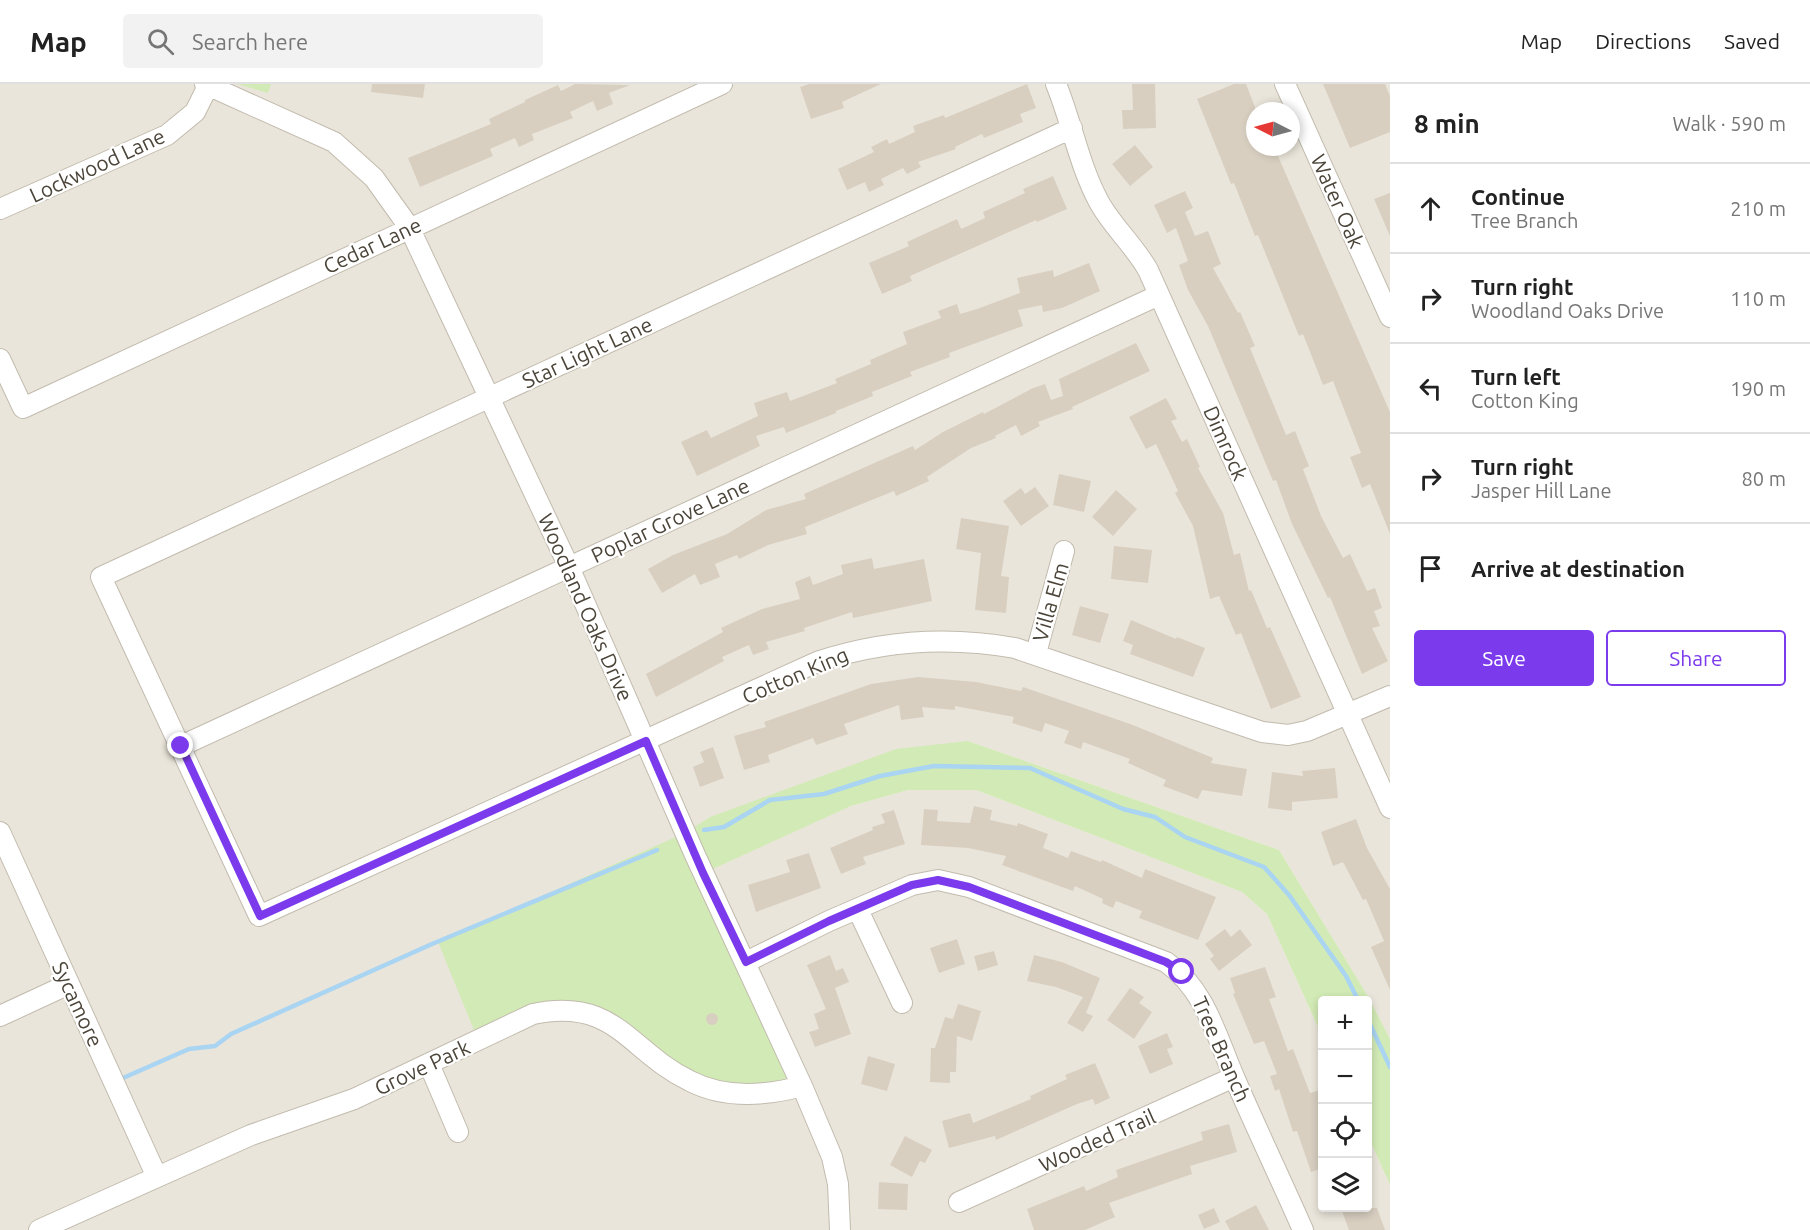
<!DOCTYPE html>
<html lang="en">
<head>
<meta charset="utf-8">
<style>
	body { margin:0; font-family:Ubuntu,sans-serif; background:#f2f2f2; color:#222 }
	.controls { position:absolute; right:18px; bottom:18px; display:grid; overflow:hidden; border-radius:6px; box-shadow:0 3px 9px #0003 }
	.controls button { width:54px; height:54px; display:grid; place-items:center; padding:0; border:0; border-bottom:2px solid #e0e0e0; background:#fff; color:#222; font:30px sans-serif }
	.compass { position:absolute; left:1246px; top:18px; width:54px; height:54px; border-radius:50%; background:#fff; box-shadow:0 3px 9px #0003; rotate:276deg }
	.stop { position:absolute; width:18px; height:18px; margin:-14px; border:4px solid #7c3aed; border-radius:50%; background:#fff }
	.stop.end { background:#7c3aed; border-color:#fff; box-shadow:0 2px 6px #0008 }
	.list { margin:0; padding:0; list-style:none }
	h2 { display:flex; justify-content:space-between; align-items:center; height:78px; margin:0; padding:0 24px; font-size:26px }
	h2 small { font-size:20px; font-weight:400; color:#767676 }
	.list li { display:grid; grid-template-columns:39px 1fr auto; gap:18px; align-items:center; box-sizing:border-box; height:90px; padding:0 24px; border-top:2px solid #e0e0e0 }
	.list b { display:block; font-size:22px; white-space:nowrap }
	.list p { margin:0; font-size:20px; white-space:nowrap; color:#767676 }
	.list em { font-size:20px; font-style:normal; color:#767676 }
	.actions { display:flex; gap:12px; padding:18px 24px }
	.actions a { flex:1; padding:14px 0; border:2px solid #7c3aed; border-radius:6px; text-align:center; font-size:21px; color:#7c3aed }
	.actions .main { background:#7c3aed; color:#fff }
	.icon { flex:none; width:33px; height:33px; fill:none; stroke:currentColor; stroke-width:2; stroke-linecap:round; stroke-linejoin:round }
	.map { position:relative; flex:none; width:1390px; height:1146px; overflow:hidden }
	header { display:flex; align-items:center; gap:36px; box-sizing:border-box; height:84px; padding:0 30px; background:#fff; border-bottom:2px solid #e0e0e0 }
	header strong { font-size:28px }
	nav { display:flex; gap:33px; margin-inline-start:auto; font-size:21px }
	.search { width:420px; height:54px; background:#f2f2f2; display:flex; align-items:center; gap:15px; box-sizing:border-box; padding:0 21px; border-radius:6px; color:#767676; font-size:22px }
	main { display:flex }
	aside { flex:1; background:#fff }
	.map>svg:first-child { display:block }
	.residential { fill:#eae5da; fill-rule:evenodd }
	.green { fill:#d2eab5 }
	.lines { fill:none; stroke-linecap:round; stroke-linejoin:round }
	.stream { stroke:#a9d4f2; stroke-width:4.5 }
	.building { fill:#d8cfc1 }
	.minor-casing { stroke:#c2bbae; stroke-width:22 }
	.minor { stroke:#fff; stroke-width:20 }
	.route { stroke:#7c3aed; stroke-width:8 }
	.labels { text-anchor:middle; dominant-baseline:central; stroke-width:4.5; stroke-linejoin:round; paint-order:stroke }
	.street-label { font-size:21px; fill:#4b4439; stroke:#fff }
</style>
</head>
<body>
<header>
<strong>Map</strong>
<div class="search"><svg class="icon" aria-label="search" viewBox="0 0 24 24"><circle cx="10" cy="10" r="6"/><path d="M15 15l6 6"/></svg>Search here</div>
<nav><a>Map</a><a>Directions</a><a>Saved</a></nav>
</header>
<main>
<div class="map">
<svg width="1390" height="1146" viewBox="0 0 1390 1146">
	<rect width="100%" height="100%" fill="#f6f3ec"/>
	<path class="residential" d="M0,0h1390v955l-21,-41 -90,-148 -311,-109 -265,132 148,-67 57,-16h68l266,102 25,22 55,122v172h46v-72l22,49v45h-1390zM1255,27h36v36h-36z"/>
	<path class="green" d="M237,0h34l-3,9z
		M968,657l311,109 90,148 21,41v146l-22,-49v-136h-46v36l-55,-122 -25,-22 -266,-102h-68l-57,16 -147,67 98,213 -88,5 -87,-57 -74,-24 -75,30 -40,-98 247,-109 25,-16 186,-68z"/>
	<g class="lines">
		<path class="stream" d="M704,746l20,-3 46,-27 54,-6 56,-18 54,-10 96,2 93,41 32,8 30,20 79,30 25,28 57,81 12,24
			M1368,936l22,47
			M123,994l66,-29 26,-3 16,-12 201,-90 225,-94"/>
	</g>
	<path class="building" d="M372,0h53l-2,14 -52,-6z
		M575,0l55,1 -21,8 4,11 -16,7 -4,-10 -23,11 3,6 -41,16 2,6 -15,7 -4,-9 -25,11 3,7 -73,31 -12,-29 83,-34 -2,-5 36,-17v-2l33,-15 3,6z
		M809,0h72l-39,18 2,6 -33,11 -11,-32z
		M1027,0l9,24 -16,6 3,8 -39,16 -2,-4 -27,13 1,2 -38,13 3,5 -14,7 -4,-6 -22,11 3,6 -15,7 -4,-10 -18,8 -9,-21 36,-17 -3,-5 16,-8 2,5 26,-12 -2,-6 31,-11 1,3z
		M1132,0h23l1,44 -33,1 -1,-19h11z
		M1234,0h12l9,23v40h19l116,265v122l-20,-50 -8,4 -12,-31 11,-4 -28,-72 -10,4 -20,-51 -4,2 -41,-101 -3,1 -21,-53 -3,1 -34,-85z
		M1323,0h62l5,12v36l-40,16z
		M1135,61l18,22 -23,19 -18,-22z
		M1053,92l14,33 -30,13 -1,-2 -126,56 2,5 -30,13 -13,-31 40,-17 -2,-4 50,-23 4,10 24,-11 -2,-6 42,-19 -2,-4z
		M1185,107l8,17 -8,4 10,24 13,-5 13,33 -8,4 25,45 2,-1 15,34 -5,2 36,87 9,-4 14,35 -6,3 18,47 22,42 7,-4 17,37 8,-3 7,20 -8,3 6,15 -8,2 16,33 -26,13 -32,-77 -2,1 -36,-74 -16,-44 -3,1 -65,-155 -20,-36 -9,-25 9,-4 -12,-33 -9,5 -13,-28z
		M1390,109v43l-16,-37z
		M1089,179l11,28 -38,17 -19,4 -1,-7 -24,5 5,16 -74,27 1,4 -40,15 2,4 -40,16 1,4 -37,15v2l-50,20 -2,-6 -28,9 4,10 -63,30 -16,-34 26,-12 4,8 47,-22 -4,-13 33,-11 3,9 47,-18 -2,-4 36,-15 -1,-4 37,-16 -4,-12 38,-14 -3,-7 19,-7 3,10 17,-5 43,-16 -3,-15 36,-8 1,7z
		M1136,259l14,28 -78,36 1,2 -35,13 2,4 -19,10 -5,-11 -21,11 1,2 -25,10 -44,29 2,4 -33,15 -2,-5 -89,36 2,7 -39,11 -29,14 -2,-4 -22,9 5,13 -20,8 -5,-11 -33,19 -14,-24 25,-14 54,-21 39,-24 40,-11 -2,-5 109,-48 2,4 28,-18 40,-20 1,2 49,-26 12,-4 6,16 12,-4 -4,-17z
		M1166,314l11,21 -6,2 11,21 5,-3 13,28 -2,1 25,45 11,42 6,-2 9,38 2,-1 16,38 3,-1 31,70 -30,12 -30,-76 -5,2 -17,-39 -9,3 -17,-73 -18,-33 3,-2 -22,-47 -10,5 -17,-32z
		M1059,390l32,7 -7,31 -31,-7z
		M1035,403l14,19 -28,20 -18,-25 18,-13 4,6z
		M1116,406l21,19 -24,27 -21,-19z
		M961,434l48,8 -8,50 8,1 -3,36 -31,-3 6,-57 -25,-4z
		M1114,462l38,4 -4,33 -37,-4z
		M872,474l2,11 50,-10 8,42 -79,17 -1,-6 -48,16 1,3 -39,11 3,7 -16,6 -4,-10 -27,12 2,4 -68,36 -10,-23 77,-42 -2,-4 41,-19 38,-10 -5,-17 15,-6 3,9 30,-11 -2,-9z
		M1080,522l29,8 -9,29 -28,-8z
		M1131,536l45,19 1,-2 28,11 -12,29 -63,-23 3,-9 -10,-4z
		M918,593l58,5 45,9 2,-4 110,38 80,33 -2,5 36,6 -5,27 -40,-6 -4,9 -35,-13 3,-6 -38,-17 2,-4 -47,-17 -2,7 -17,-6 5,-12 -24,-8 -3,9 -30,-9 2,-6 -59,-11v4l-33,-3 2,10 -23,3 -2,-15 -55,19 4,10 -32,11 -3,-7 -45,17 2,7 -26,8 -10,-34 32,-9 -2,-5 107,-38z
		M713,663l11,31 -24,9 -7,-20 11,-5 -4,-10z
		M1335,684l3,30 -46,4v9l-24,-3 4,-36 31,4 -1,-5z
		M974,722l18,4 -2,10 27,6 1,-3 30,11 -5,14 25,10 3,-7 30,11 1,-2 40,18 3,-9 71,28 -18,43 -59,-22 3,-7 -26,-10 -3,7 -11,-5 1,-4 -28,-13 -2,5 -71,-26 4,-9 -38,-8 -47,-3 3,-36 14,1 -1,11 33,2z
		M894,726l11,34 -42,13 3,7 -25,10 -11,-26 43,-18 -1,-3 13,-4 -4,-9z
		M1356,735l11,29 23,41v101l-19,-43 13,-6 -18,-42 -3,1 -20,-38 -10,4 -12,-34z
		M809,769l12,35 -65,24 -8,-27 42,-13 -4,-12z
		M1225,845l6,8 9,-8 12,16 -33,26 -9,-12 4,-3 -9,-12z
		M957,855l8,25 -26,9 -9,-25z
		M994,867l4,14 -20,6 -4,-15z
		M830,871l6,16 7,-3 6,14 -14,6 16,46 -36,13 -6,-15 10,-3 -5,-15 12,-5 -19,-44z
		M1034,871l28,7 38,16 -14,35 7,3 -10,16 -16,-9 16,-26 -27,-10 -29,-6z
		M1265,883l11,30 -7,2 19,52 5,-2 17,44 13,-4v79l-12,4 -14,-41 -4,1 -14,-43 -4,2 -5,-15 7,-2 -13,-33 -10,3 -21,-50 2,-1 -5,-15z
		M1130,904l14,9 -5,6 13,9 -18,27 -27,-19z
		M958,920l23,7 -9,30 -15,-5 -1,36h-6v11l-20,-1 1,-34h4l10,-31 8,2z
		M706 935a6 6 0 1 1 12 0a6 6 0 1 1-12 0Z
		M1167,949l6,14 -6,2 6,15 -23,10 -12,-28z
		M868,972l27,8 -8,27 -26,-7z
		M1095,979l15,35 -15,7 -2,-6 -16,5 -81,36 -1,-4 -46,12 -7,-27 28,-8 3,10 58,-24 -1,-3 37,-17 -2,-4z
		M1229,1040l8,28 -47,14 2,8 -83,29 6,14 -30,13h-51l-7,-21 57,-23 2,5 32,-14 -2,-7 87,-30 -2,-8z
		M905,1052l27,14 -7,13 -5,-2 -8,16 -22,-12z
		M879,1098l29,2 -1,26 -29,-1z
		M1256,1121l13,25h-39l-5,-9z
		M1214,1124l6,14 -16,7 -6,-14z
		M1341,1124h36l8,22h-36z"/>
	<g class="lines">
		<defs>
			<path id="minor" d="M205,0l129,58 40,36 35,49 160,340 126,288 107,231 30,71 6,27 2,46
				M1056,0c16,39 23,81 43,118 13,24 35,43 49,68l242,538
				M1285,0l105,233
				M1072,44l-971,449 158,339 558,-254c66,-22 130,-26 198,-14l247,84 26,3 19,-4 83,-35
				M0,125l167,-74 28,-23 13,-26
				M0,275l23,49 699,-324
				M1036,569l28,-102
				M181,662l978,-451
				M0,748l157,345
				M858,826l44,93
				M746,878l83,-41 83,-36 26,-5 31,7 197,75c40,28 50,74 69,117 22,51 46,101 68,151
				M0,932l69,-32
				M429,980l29,68
				M959,1118l275,-125
				M39,1146l212,-95 103,-36 179,-85c83,-17 95,37 157,67 35,18 75,15 112,5"/>
		</defs>
		<use href="#minor" class="minor-casing"/>
		<use href="#minor" class="minor"/>
	</g>
	<g class="lines">
		<path class="route" d="M181,662l79,170 386,-175 57,132 43,89 83,-41 83,-36 26,-5 31,7 197,75 16,10"/>
	</g>
	<g class="labels">
		<g class="street-label">
			<text transform="translate(97 81) rotate(-25)">Lockwood Lane</text>
			<text transform="translate(1338 117) rotate(66)">Water Oak</text>
			<text transform="translate(372 161) rotate(-25)">Cedar Lane</text>
			<text transform="translate(587 268) rotate(-25)">Star Light Lane</text>
			<text transform="translate(1226 359) rotate(66)">Dimrock</text>
			<text transform="translate(670 436) rotate(-25)">Poplar Grove Lane</text>
			<text transform="translate(1050 518) rotate(-74)">Villa Elm</text>
			<text transform="translate(586 523) rotate(66)">Woodland Oaks Drive</text>
			<text transform="translate(795 591) rotate(-23)">Cotton King</text>
			<text transform="translate(78 920) rotate(65)">Sycamore</text>
			<text transform="translate(1222 965) rotate(66)">Tree Branch</text>
			<text transform="translate(422 983) rotate(-25)">Grove Park</text>
			<text transform="translate(1097 1056) rotate(-24)">Wooded Trail</text>
		</g>
	</g>
</svg>
<div class="controls">
<button>+</button>
<button>−</button>
<button><svg class="icon" aria-label="locate" viewBox="0 0 24 24"><circle cx="12" cy="12" r="6"/><path d="M12 2v4M12 18v4M2 12h4M18 12h4"/></svg></button>
<button><svg class="icon" aria-label="layers" viewBox="0 0 24 24"><path d="M12 4l9 5-9 5-9-5zM3 14l9 5 9-5"/></svg></button>
</div>
<svg class="compass" viewBox="-18 -18 36 36"><path d="M0-13l5 13h-10z" fill="#e53935"/><path d="M0 13l5-13h-10z" fill="#767676"/></svg>
<div class="stop" style="left:1182px;top:888px"></div>
<div class="stop end" style="left:181px;top:662px"></div>
</div>
<aside>
<h2>8 min<small>Walk · 590 m</small></h2>
<ul class="list">
<li><svg class="icon" aria-label="ahead" viewBox="0 0 24 24"><path d="M12 20V5M6 11l6-6 6 6"/></svg><div><b>Continue</b><p>Tree Branch</p></div><em>210 m</em></li>
<li><svg class="icon" aria-label="right" viewBox="0 0 24 24"><path d="M7 20v-9h11M14 6l5 5-5 5"/></svg><div><b>Turn right</b><p>Woodland Oaks Drive</p></div><em>110 m</em></li>
<li><svg class="icon" aria-label="left" viewBox="0 0 24 24"><path d="M17 20v-9H6M10 6l-5 5 5 5"/></svg><div><b>Turn left</b><p>Cotton King</p></div><em>190 m</em></li>
<li><svg class="icon" aria-label="right" viewBox="0 0 24 24"><path d="M7 20v-9h11M14 6l5 5-5 5"/></svg><div><b>Turn right</b><p>Jasper Hill Lane</p></div><em>80 m</em></li>
<li><svg class="icon" aria-label="arrive" viewBox="0 0 24 24"><path d="M6 21V4h12l-3 4 3 4H6"/></svg><div><b>Arrive at destination</b></div></li>
</ul>
<div class="actions"><a class="main">Save</a><a>Share</a></div>
</aside>
</main>
</body>
</html>
